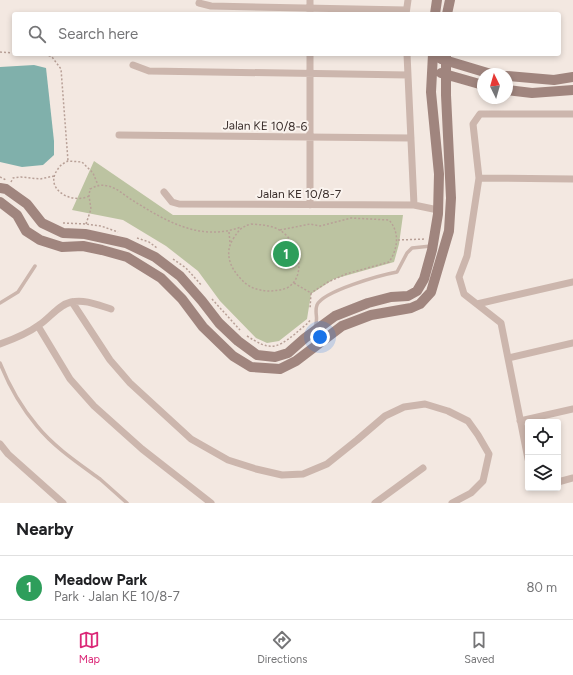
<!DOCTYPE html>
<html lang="en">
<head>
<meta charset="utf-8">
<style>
	body { margin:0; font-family:Figtree,sans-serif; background:#f2f2f2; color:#202124 }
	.controls { position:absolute; right:12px; bottom:12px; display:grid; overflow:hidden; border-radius:4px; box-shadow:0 2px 6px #0003 }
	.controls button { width:36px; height:36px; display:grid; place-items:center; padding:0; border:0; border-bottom:1px solid #e0e0e0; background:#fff; color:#202124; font:20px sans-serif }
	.compass { position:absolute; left:477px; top:68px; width:36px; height:36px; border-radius:50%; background:#fff; box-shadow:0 2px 6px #0003; rotate:355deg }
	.you { position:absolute; left:320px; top:337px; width:14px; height:14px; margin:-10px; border:3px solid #fff; border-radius:50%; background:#1a73e8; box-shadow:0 0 0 6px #1a73e833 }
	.badge { display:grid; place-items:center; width:26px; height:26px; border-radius:50%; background:#db2777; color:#fff; font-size:13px; font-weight:700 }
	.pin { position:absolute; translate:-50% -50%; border:2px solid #fff; box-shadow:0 1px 4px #0006 }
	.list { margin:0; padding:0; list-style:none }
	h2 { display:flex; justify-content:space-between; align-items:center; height:52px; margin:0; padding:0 16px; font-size:17px }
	h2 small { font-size:13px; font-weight:400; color:#757577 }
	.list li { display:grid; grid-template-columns:26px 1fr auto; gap:12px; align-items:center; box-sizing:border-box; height:64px; padding:0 16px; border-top:1px solid #e0e0e0 }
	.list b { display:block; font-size:15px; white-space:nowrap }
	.list p { margin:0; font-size:13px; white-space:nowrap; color:#757577 }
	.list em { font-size:13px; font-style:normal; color:#757577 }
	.icon { flex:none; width:22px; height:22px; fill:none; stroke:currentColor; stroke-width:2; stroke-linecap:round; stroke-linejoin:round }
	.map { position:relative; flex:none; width:573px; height:503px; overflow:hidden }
	.search { position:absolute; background:#fff; box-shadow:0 2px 6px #0003; left:12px; right:12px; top:12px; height:44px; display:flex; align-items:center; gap:10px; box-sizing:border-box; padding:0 14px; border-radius:4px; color:#757577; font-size:15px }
	.sheet { height:116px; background:#fff }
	nav { display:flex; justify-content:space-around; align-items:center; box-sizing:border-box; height:56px; border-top:1px solid #e0e0e0; background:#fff; font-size:11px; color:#757577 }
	nav a { display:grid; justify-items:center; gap:2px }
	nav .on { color:#db2777 }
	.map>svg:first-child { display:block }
	.green { fill:#bcc3a1 }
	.water { fill:#80b0ab }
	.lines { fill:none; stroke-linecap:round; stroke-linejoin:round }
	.path { stroke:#b8a097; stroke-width:1.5; stroke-dasharray:2 2; stroke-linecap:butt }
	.lane { stroke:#ccb6ad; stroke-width:3.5 }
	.street { stroke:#ccb6ad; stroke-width:7 }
	.secondary { stroke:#a0857e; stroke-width:10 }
	.labels { text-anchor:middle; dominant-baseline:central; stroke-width:4; stroke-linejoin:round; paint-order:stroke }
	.street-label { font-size:12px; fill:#3a2e2b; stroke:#faf3ee }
</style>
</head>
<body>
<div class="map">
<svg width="573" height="503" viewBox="0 0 573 503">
	<rect width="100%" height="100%" fill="#f3e8e1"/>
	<path class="green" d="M94,161l79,54h230l-4,29 -5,18 -60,17 -23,15 -4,25 -28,22 -12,2 -11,-5 -36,-37 -22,-30 -32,-25 -43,-26 -51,-10z"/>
	<path class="water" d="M34,65l12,3 8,73v14l-11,10 -21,2 -22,-5v-95z"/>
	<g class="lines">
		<path class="path" d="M0,52l14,1
			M45,54l7,3 9,12 7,92
			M0,177l6,3
			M11,182l2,-4 8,-1 19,2 14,-3
			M89,196c-18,9 -46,-8 -31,-27 2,-4 6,-6 10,-8l14,1 11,11 5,12
			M63,223l23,1 15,2 17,6
			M86,224l5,-15 -2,-13 1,-7c6,-3 11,-5 18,-3 9,2 16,9 24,14 34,21 68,42 109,27
			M251,224c11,1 21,1 30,7 17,11 27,45 6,57 -3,1 -6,2 -9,2 -8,2 -18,1 -27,-3 -2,-1 -5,-3 -7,-5 -12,-11 -21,-27 -11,-43 6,-9 8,-12 18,-15z
			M280,230l30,-6 10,2 31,-8 38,2c11,12 9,29 0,42l-43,12 -18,8 -17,11
			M229,232l1,11
			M137,238l12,4 8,6
			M398,240l28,-1
			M173,259l13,9 16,18
			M294,283l17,10 -1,16
			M212,299l28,31
			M247,336c22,14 28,14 48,-2 5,-5 12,-9 16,-15"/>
		<path class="lane" d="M0,303l18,-11 17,-26
			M315,327c4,-9 -1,-14 2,-22 6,-14 64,-30 80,-33l10,-19 5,-5 19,-2
			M0,363c9,23 21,44 37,63 17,21 41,37 63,53 9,8 18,16 27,24"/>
		<path class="street" d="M199,3l12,3 195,4
			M310,14v-14
			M406,14l2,-14
			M407,54l7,151
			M133,65l16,6 259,4
			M119,135l292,3
			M479,178l94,1
			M164,192l8,10 7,2 235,1 24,5
			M310,205v-151
			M72,302l38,58 20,23 61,56 37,21 28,9 26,6 21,-1 24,-10 30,-24 28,-24 19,-9 21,-3 23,7 20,10 10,14 11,19 -6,27 -12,12 -19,10
			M477,304l96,-22
			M38,326l32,53 24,27 48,43 69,54
			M0,344c14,-5 27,-10 39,-19 11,-7 19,-20 32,-23 14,-3 27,3 40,7
			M508,358l65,-15
			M520,421l53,-12
			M0,444l8,10 55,49
			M528,459l-27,-136 -37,-29 -5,-17 8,-21 12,-78 -6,-54 7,-10h93
			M558,482l15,-4
			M375,503l48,-35"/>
		<path class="secondary" d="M435,14l2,-14
			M447,14l3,-14
			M441,59l50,15
			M441,73l42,12
			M507,76l47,4 19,-3
			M507,90l25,3 41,-3
			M0,188l6,1 21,15 15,19 21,10 22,1 41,9 29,14 25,19 22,25 17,22 19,18 19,14 18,2 13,-4 17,-15 30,-22 33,-13 23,-6 17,-1 9,-5 7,-12 8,-29 6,-36 1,-40 -8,-82 2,-38
			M0,202l17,13 9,16 14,9 22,7 21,-1 19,4 25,7 34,21 21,21 21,28 30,29 18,11 29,2 16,-8 46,-35 29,-11 40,-7 9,-4 11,-12 18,-61 2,-33 -5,-103v-41"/>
	</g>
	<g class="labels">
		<g class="street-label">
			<text transform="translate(265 126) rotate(1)">Jalan KE 10/8-6</text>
			<text x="299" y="194">Jalan KE 10/8-7</text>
		</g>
	</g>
</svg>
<div class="controls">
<button><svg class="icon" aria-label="locate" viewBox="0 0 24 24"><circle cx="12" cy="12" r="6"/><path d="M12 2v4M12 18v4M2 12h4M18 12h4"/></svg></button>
<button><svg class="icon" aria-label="layers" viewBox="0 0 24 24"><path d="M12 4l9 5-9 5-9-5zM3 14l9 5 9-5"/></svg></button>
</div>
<svg class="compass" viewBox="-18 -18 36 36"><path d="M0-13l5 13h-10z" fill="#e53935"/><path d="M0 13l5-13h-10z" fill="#757577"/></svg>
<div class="you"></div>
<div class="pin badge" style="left:286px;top:254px;background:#2e9e5b">1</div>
<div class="search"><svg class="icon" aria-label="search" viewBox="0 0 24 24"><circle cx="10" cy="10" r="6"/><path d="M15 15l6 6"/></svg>Search here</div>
</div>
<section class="sheet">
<h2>Nearby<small></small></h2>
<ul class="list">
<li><span class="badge" style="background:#2e9e5b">1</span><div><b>Meadow Park</b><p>Park · Jalan KE 10/8-7</p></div><em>80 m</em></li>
</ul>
</section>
<nav>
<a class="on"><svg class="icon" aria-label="map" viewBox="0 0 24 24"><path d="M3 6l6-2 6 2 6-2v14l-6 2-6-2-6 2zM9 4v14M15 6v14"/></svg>Map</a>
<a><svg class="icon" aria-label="directions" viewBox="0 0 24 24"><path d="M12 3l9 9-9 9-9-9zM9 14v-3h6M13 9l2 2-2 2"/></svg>Directions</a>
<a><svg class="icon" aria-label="saved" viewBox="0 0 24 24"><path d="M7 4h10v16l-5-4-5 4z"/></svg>Saved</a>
</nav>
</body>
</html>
